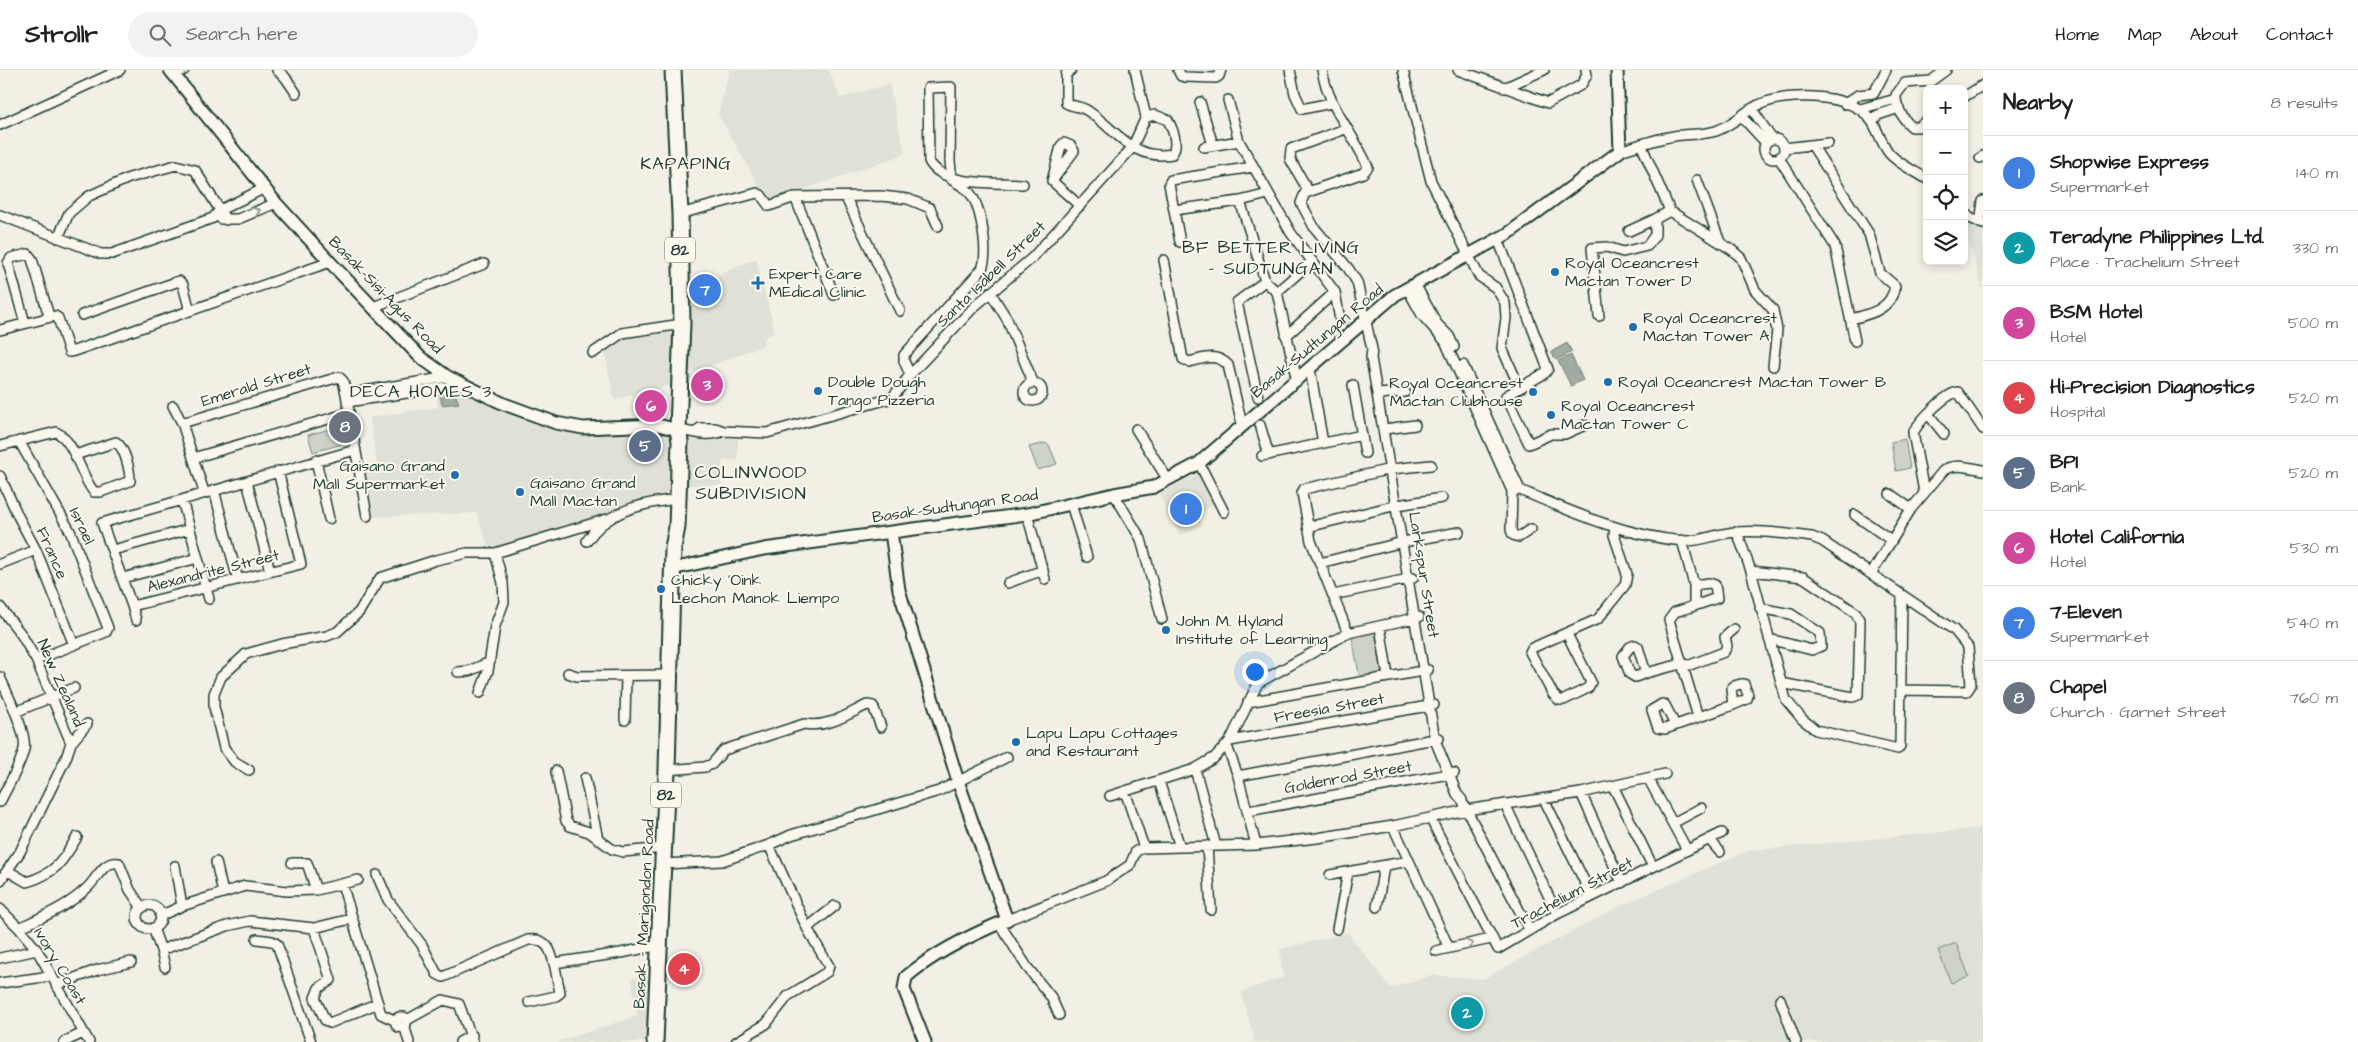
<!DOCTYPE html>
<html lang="en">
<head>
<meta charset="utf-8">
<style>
	body { margin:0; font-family:"Architects Daughter",sans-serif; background:#f2f2f2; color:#202124 }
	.controls { position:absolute; right:15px; top:15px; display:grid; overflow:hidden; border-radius:8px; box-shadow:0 2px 8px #0003 }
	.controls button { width:45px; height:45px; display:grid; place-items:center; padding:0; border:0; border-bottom:1px solid #e0e0e0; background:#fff; color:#202124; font:25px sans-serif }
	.you { position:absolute; left:1254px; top:601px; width:18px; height:18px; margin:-12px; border:4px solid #fff; border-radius:50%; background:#1a73e8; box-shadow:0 0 0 8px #1a73e833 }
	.badge { display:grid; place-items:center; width:32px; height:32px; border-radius:50%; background:#1a73e8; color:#fff; font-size:16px; font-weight:700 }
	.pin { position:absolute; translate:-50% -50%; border:2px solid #fff; box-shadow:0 1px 5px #0006 }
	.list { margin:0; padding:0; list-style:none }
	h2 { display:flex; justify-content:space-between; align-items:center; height:65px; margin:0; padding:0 20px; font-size:21px }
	h2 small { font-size:16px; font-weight:400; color:#757577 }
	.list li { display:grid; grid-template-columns:32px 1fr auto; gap:15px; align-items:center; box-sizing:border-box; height:75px; padding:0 20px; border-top:1px solid #e0e0e0 }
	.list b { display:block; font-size:19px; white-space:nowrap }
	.list p { margin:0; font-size:16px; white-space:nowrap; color:#757577 }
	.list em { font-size:16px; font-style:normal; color:#757577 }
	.icon { flex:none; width:28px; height:28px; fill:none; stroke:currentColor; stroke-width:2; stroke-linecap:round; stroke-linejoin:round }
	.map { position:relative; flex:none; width:1983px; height:972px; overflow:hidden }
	header { display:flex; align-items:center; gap:30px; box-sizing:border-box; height:70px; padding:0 25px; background:#fff; border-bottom:1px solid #e0e0e0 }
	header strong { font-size:24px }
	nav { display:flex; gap:28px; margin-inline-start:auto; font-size:18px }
	.search { width:350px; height:45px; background:#f2f2f2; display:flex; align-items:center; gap:12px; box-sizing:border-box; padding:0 18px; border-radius:28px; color:#757577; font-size:19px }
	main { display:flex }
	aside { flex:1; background:#fff }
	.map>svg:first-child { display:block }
	.built { fill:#e0e1d6 }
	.green { fill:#cfd2c8; stroke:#77887e }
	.water { fill:#a2aba1; stroke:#6e7f75 }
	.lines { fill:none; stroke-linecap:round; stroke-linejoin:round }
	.minor-casing { stroke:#1f3d34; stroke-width:12 }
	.tertiary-casing { stroke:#1f3d34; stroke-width:15 }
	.primary-casing { stroke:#1f3d34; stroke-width:19 }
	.minor { stroke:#fbf7ec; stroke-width:9 }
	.tertiary { stroke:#fbf7ec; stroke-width:11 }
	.primary { stroke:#fbf7ec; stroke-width:15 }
	.oneway { stroke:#8d9a90 }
	.poi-dot { fill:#1f6fb2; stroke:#fbf7ec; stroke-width:2 }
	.labels { text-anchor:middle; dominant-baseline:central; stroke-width:4; stroke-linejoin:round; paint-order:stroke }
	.shield { fill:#fbf7ec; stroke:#61756b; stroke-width:1 }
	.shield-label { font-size:15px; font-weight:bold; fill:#1f3d34 }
	.poi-label { font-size:16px; fill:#1f3d34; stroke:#fbf7ec; text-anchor:start }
	.street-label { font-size:16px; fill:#1f3d34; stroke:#fbf7ec }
	.neighbourhood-label { font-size:18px; letter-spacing:1px; fill:#1f3d34; stroke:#fbf7ec }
</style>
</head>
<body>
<header>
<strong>Strollr</strong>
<div class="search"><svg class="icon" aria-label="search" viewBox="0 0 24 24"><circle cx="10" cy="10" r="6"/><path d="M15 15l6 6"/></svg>Search here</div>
<nav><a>Home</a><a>Map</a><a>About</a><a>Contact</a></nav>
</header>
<main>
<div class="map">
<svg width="1983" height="972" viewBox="0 0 1983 972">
	<rect width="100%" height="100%" fill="#f2f0e5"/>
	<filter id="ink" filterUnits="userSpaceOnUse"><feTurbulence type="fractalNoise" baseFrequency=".02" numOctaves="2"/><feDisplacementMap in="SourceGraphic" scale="10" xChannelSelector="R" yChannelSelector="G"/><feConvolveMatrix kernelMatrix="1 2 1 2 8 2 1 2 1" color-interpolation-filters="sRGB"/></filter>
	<g filter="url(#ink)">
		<path class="built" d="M730,0h99l11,28 49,-14 16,70 -137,48 -50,-88z
			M1964,151l19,7v64l-19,-67z
			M756,188l19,74 -11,6 -1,7 -62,25 -16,3 5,-74 -2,-10z
			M675,262v52l-61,16 -10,-51 18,-12z
			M434,306l133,53 89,1 14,7 -2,58 -178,55 -14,-37 -104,4 -9,-46 14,-5 -7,-49 68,-10z
			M738,368v22l-16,1 -1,24h-36l2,-45z
			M1200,403l15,31 -18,9 6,12 -23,11 -21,-43z
			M1983,758v214h-732l3,-3 -13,-47 42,-15 -3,-28 68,-16 43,55 41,-13 51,4 139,-74 125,-54z
			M631,908h18l-3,64h-89l80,-26z"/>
		<path class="green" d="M337,357l5,17 -29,8 -5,-17z
			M1905,369l5,29 -14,3 -5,-29z
			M1045,373l4,2 8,19 -19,6 -9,-23z
			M1375,562l7,42 -22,5 -8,-42z
			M1956,873l13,33 -18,7 -13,-33z"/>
		<path class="water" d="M1567,273l5,9 -16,8 -5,-8z
			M1571,285l12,25 -12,6 -13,-25z
			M453,319l6,14 -17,2 -3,-14z"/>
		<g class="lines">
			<defs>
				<path id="minor" d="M277,0l8,7 11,16
					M1071,0l-5,4v29c7,4 15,3 22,8 29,19 44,50 84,43 7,-10 1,-24 -4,-34l-13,-5 -9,2
					M1178,0l3,6 4,1 31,1 3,-2 2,-6
					M1290,0l5,24 7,15 29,-6
					M1322,0c7,39 31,62 46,97l-5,6 -58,20 -4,10 13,24 34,41 9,14 15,67 -1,9 64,382 22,54 5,6
					M1403,0l28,111 48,95 17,12 9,15 1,15 -4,30 12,27
					M1458,0l90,33 33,-18 6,-10 -1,-5
					M173,4l11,-4
					M1504,18l40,-18
					M1964,27l19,-12
					M1228,30l11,41
					M1200,32l13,43
					M1845,34l13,-9 16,-2 12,-23
					M1752,39l20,30
					M1860,39l36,-10
					M1742,47l24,26
					M1873,50l5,-5 21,-7
					M1927,50l-9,7h-6c-8,-6 -17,-22 -16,-32l9,-12 26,-2 15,-11
					M0,55l120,-55
					M1764 79a10 10 0 1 1 20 0a10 10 0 1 1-20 0Z
					M1064,73l7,3 3,5 -22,30 9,-35z
					M1641,74l29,67 62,39 9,8 14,32 18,20 4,20 -4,36
					M1812,75l57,89 11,39 15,13c-4,24 -25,28 -44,33
					M1204,77l35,-6 52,92 44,59 6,34
					M1784,78l44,-5
					M1620,81c18,-6 36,-12 54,-15 14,-2 29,-1 42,-5 14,-5 23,-14 35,-22 27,-17 83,-16 110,1 16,11 17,29 28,43 9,11 26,18 38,26
					M1779,88l56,88 20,95
					M1980,88l3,-2
					M1697,110l23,62
					M1052,111l28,25
					M1309,122l-19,-33 1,-10 54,-20
					M795,127l39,98
					M846,128l54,113
					M1240,131l25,80 12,11 20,89
					M1174,140l66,-9 28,-7
					M1964,142l6,6 13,6
					M680,144l77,-21 4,2 8,11 26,-9 86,-1 27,3 22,9 8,18
					M0,145l101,39h11l101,-36 7,-8 45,-22
					M221,149h17l38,-16
					M1980,153l3,-22
					M1629,161l26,-12
					M58,168l11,-25 20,-17 40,-18 47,-13 19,5 31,50
					M1498,169l50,130 -3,4 -39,23 23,48 22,-10h14l20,-9
					M1180,172l-11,-58 2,-4 82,-13
					M1164,190l19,99 6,3c16,-4 27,-9 39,3l14,59
					M1415,214l22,40 12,12 5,11
					M1407,218l15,27 23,26 67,150 -1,39 2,5 6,2 12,-8
					M990,222l17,27 26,63
					M1277,222l35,-31
					M373,237l111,-43
					M82,245l97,-34 4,4 7,26
					M1599,246l-7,-68 15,-1 16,5 24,-6 8,-11v-16l15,-8
					M25,253l-17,-60 3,-5 17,-4 4,5 17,57
					M0,260l55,-14 3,2 11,34 5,-1 256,-89
					M1286,266l49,-44
					M593,283l29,-20 60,-9
					M1463,295l57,125
					M1310,299l13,74
					M910,305l-6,-14v-6l78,-86c7,-17 -1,-64 -13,-77 -4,-5 -12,-9 -17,-12l-2,-19 1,-74 -23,1 1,73c13,26 68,21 94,23
					M1024 322a9 9 0 1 1 18 0a9 9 0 1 1-18 0Z
					M1353,315l12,68
					M346,324l102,-17
					M1378,324l27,-2
					M1258,327l-21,-95 28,-21
					M347,332l113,-17
					M173,336l9,17 22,69
					M1929,345l15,19
					M182,353l157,-46 4,4 3,13 21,122
					M1260,355l9,30
					M1136,359l32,51
					M1385,359l30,-4
					M678,360c16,2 30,8 46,1
					M696,362l4,-4h15l9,3 43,2 125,-35 18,-23 65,-69 57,-48 100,-110 14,-31 -11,-47
					M19,371l51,90 38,97 -2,4 -70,28
					M0,376l56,-14c20,10 24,44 38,60h7l29,-11c0,-11 -5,-33 -14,-39l-41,13
					M1262,386l100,-21
					M193,388l156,-45
					M316,390l13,59
					M1199,393l25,49
					M0,406l19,42 17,32 38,95
					M247,411l23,90
					M214,420l24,90
					M1512,421l8,-1c52,22 105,46 163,51 19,1 34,-8 53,-9 24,-2 51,2 76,5l10,4 132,89 14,17 3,38 -4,6 -66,-1
					M1924,422l-11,-59c6,-12 32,-39 45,-41l25,37
					M1114,424l27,45 21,80
					M1890,424l21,15
					M182,430l27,99
					M1071,434l16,53
					M1027,444l18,65
					M1855,445l36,25
					M1308,457l89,-22 45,-7
					M1737,462l14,39 35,129 16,19 14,11 82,19 2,-3 2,-151
					M1682,470l12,45v21l-19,6 -6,8 29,97
					M587,471c18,-28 51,-37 83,-41
					M113,480l77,-21
					M1320,493l83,-21 56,-10
					M0,494l36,-14
					M1751,501l52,6 53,36 4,9 -2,73 -5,2 -72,-14
					M1871,504l40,-65 32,-38c10,-9 28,-3 40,-1
					M123,508l75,-20
					M1008,513l35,-13
					M1694,515l15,-2 6,2 2,13 -23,8
					M1333,525l80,-17
					M132,536l169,-42 -23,-93
					M0,537l21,27 15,26 35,83
					M1760,538l31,6 29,19 1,13 -9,4 -43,-11
					M136,550l-4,-14 -30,-83 253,-73
					M1380,556l8,51
					M1348,563l-37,-92 -9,-48 2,-4 87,-20 40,-4
					M1567,564l24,48 -3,6 -24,12h-5l-6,-6 -23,-42 2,-4 66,-29 27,-34 2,-11 -13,-39 1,-7
					M1635,575l3,2 8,26 -11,4 -5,-3 -7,-18 7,-9z
					M458,602l11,-1 21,-9
					M568,603l9,3 93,-1
					M1646,603l35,-9 9,1 34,-13 3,-6 -2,-9 9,-8
					M0,607c6,14 28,58 24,72 -4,18 -16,36 -24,53
					M1741,614h3l4,11 -1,4 -14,6 -2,-16 3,-3z
					M480,623l8,-22 7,-45 9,-24 -1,-19 -8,-30
					M1248,632l180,-32
					M15,642l59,-24
					M625,650l1,-44
					M1675,655l-10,-20 -3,-1 -10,6 6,18 7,1 68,-24
					M1230,671l204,-36
					M1227,676l11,30 18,69
					M1195,699l21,77
					M249,700l-14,-8 -11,-14 -10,-41v-13l7,-17 25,-23 36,-10 45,-8 10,-4 22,-20 21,-34 56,-18 31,-7h28l112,-34
					M667,700l38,-3 7,-3 12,-14 80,-26c24,4 42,-9 63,-19l6,1 8,21
					M556,701l10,50 4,5 19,6 23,17 11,3 41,-4
					M1238,706l201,-38
					M585,708l13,61
					M1648,708l39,72
					M1159,711l21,66
					M1613,716l40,81
					M1125,721l19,57
					M1581,723l41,90
					M1110,726l85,-27 19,-11 16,-17 28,-58 90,-50 71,-16
					M1544,729l48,98
					M1505,734l52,110
					M1464,735l65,124
					M1248,741l206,-38
					M1430,748l68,131 59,-35 165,-81
					M1673,753l28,-15
					M1393,756l56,122
					M1709,769l11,13
					M1207,776l4,64
					M216,792l7,31
					M292,793h15l9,27
					M663,794l59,-3 47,-16 22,-10 148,-44 68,-34
					M8,801l19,11c29,-9 35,-20 50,-45
					M377,805l11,25 34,45 15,29 6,3 85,-37c22,-3 24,15 28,32 1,7 3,14 4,21l-4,3 -27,6
					M1330,805l79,-14
					M0,811l20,-29 46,-94 5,-15 16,-19
					M342,814l39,130 15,7
					M137 847a12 12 0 1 1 24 0a12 12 0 1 1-24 0Z
					M182,836l63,-20 42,5 29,-1 42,-10
					M1377,837l7,-41
					M0,839l19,19 18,22 52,92
					M160,846l22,-10 -7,-40
					M1007,850l99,-39 24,-16 6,-14 8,-3 112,-3 61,-7 76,-12 73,-16 115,-17 84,-19
					M999,853l28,44 24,30 8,18
					M19,858c25,-12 48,-21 68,-40 11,-10 16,-28 32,-25l11,27 12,18
					M153,858l8,22
					M314,858l17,52 -12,8 -4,10 10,22 5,3 48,-20
					M807,858l28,-22
					M1337,859l11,-57
					M257,869l15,2 5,3 34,98
					M1436,881l55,-12
					M0,888l37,-8
					M554,893l67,-10 39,-8
					M165,897l-4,-17 66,-24 23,-5 64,7 37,-9
					M0,913l51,-7
					M56,915l41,-15 34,-8
					M1780,929l16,43
					M407,950l36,-20 16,4 14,38
					M405,958l-7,-1 -2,-3 3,-7h5l3,3 -2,8 4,14
					M64,972l19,-9
					M460,972l12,-7
					M736,972l30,-18 22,-28 39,-24 2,-6 -22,-38 -38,-83"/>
				<path id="tertiary" d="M170,0l106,133 54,59 90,95 28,20 56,27 52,19 27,5 75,-3 20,5
					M891,462l8,58 59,191 49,139c-34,14 -73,33 -101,57l-2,12 21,53
					M672,499l92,-20 263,-35 87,-20 40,-7 45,-24 196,-168 114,-62 111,-82 -3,-81"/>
				<path id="primary" d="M655,972l12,-272 6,-222 4,-21 3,-86 -2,-11 4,-107 -2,-109 -7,-144"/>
			</defs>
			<use href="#minor" class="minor-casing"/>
			<use href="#tertiary" class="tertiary-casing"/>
			<use href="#primary" class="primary-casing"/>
			<use href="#minor" class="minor"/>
			<use href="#tertiary" class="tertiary"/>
			<use href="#primary" class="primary"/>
		</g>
		<defs><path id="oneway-chevron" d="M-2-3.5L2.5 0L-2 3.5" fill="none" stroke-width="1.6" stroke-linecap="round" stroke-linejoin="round" transform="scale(1.25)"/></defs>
		<g class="oneway">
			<use href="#oneway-chevron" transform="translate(257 141) rotate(-23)"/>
			<use href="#oneway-chevron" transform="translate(1470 874) rotate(-13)"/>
		</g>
	</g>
	<g class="poi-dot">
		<circle cx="1555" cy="202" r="5"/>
		<path d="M755.5 205.5h5v5h5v5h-5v5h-5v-5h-5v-5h5z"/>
		<circle cx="1633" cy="257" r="5"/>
		<circle cx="1608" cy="312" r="5"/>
		<circle cx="818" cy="321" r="5"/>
		<circle cx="1533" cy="322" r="5"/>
		<circle cx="1551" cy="345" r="5"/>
		<circle cx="455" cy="405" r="5"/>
		<circle cx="520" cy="422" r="5"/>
		<circle cx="661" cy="519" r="5"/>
		<circle cx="1166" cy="560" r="5"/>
		<circle cx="1016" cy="672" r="5"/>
	</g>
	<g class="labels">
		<g class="shield">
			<rect x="665" y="167.5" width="30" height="25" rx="4"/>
			<rect x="651" y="712.5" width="30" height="25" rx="4"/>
		</g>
		<g class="shield-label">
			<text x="680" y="180">82</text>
			<text x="666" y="725">82</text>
		</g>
		<g class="poi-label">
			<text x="1565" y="193">Royal Oceancrest<tspan x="1565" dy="18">Mactan Tower D</tspan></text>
			<text x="769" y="204">Expert Care<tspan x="769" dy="18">MEdical Clinic</tspan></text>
			<text x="1643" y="248">Royal Oceancrest<tspan x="1643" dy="18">Mactan Tower A</tspan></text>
			<text x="828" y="312">Double Dough<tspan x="828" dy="18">Tango Pizzeria</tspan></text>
			<text x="1618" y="312">Royal Oceancrest Mactan Tower B</text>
			<text x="1523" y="313" text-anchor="end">Royal Oceancrest<tspan x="1523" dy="18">Mactan Clubhouse</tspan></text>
			<text x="1561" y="336">Royal Oceancrest<tspan x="1561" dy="18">Mactan Tower C</tspan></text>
			<text x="445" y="396" text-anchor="end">Gaisano Grand<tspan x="445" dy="18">Mall Supermarket</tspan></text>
			<text x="530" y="413">Gaisano Grand<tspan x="530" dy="18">Mall Mactan</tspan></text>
			<text x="671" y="510">Chicky 'Oink<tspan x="671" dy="18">Lechon Manok Liempo</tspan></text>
			<text x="1176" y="551">John M. Hyland<tspan x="1176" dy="18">Institute of Learning</tspan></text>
			<text x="1026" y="663">Lapu Lapu Cottages<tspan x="1026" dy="18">and Restaurant</tspan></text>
		</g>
		<g class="street-label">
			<text transform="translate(991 204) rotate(-44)">Santa Isabell Street</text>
			<text transform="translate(386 225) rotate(46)">Basak-Sisi-Agus Road</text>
			<text transform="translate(1317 271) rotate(-40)">Basak-Sudtungan Road</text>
			<text transform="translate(256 315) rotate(-17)">Emerald Street</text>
			<text transform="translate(955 436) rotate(-8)">Basak-Sudtungan Road</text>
			<text transform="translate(82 456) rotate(65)">Israel</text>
			<text transform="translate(52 483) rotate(66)">France</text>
			<text transform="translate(213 501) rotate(-14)">Alexandrite Street</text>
			<text transform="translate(1424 505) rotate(81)">Larkspur Street</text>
			<text transform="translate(61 613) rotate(66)">New Zealand</text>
			<text transform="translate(1329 638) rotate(-10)">Freesia Street</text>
			<text transform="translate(1348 707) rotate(-10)">Goldenrod Street</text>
			<text transform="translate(1572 823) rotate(-28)">Trachelium Street</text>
			<text transform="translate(644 844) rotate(-87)">Basak - Marigondon Road</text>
			<text transform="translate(60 896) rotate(59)">Ivory Coast</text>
		</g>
		<g class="neighbourhood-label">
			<text x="686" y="93">KAPAPING</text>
			<text x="1271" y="177">BF BETTER LIVING<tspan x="1271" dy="21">- SUDTUNGAN</tspan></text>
			<text x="421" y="321">DECA HOMES 3</text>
			<text x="751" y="402">COLINWOOD<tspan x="751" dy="21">SUBDIVISION</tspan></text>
		</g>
	</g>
</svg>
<div class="controls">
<button>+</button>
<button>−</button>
<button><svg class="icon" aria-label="locate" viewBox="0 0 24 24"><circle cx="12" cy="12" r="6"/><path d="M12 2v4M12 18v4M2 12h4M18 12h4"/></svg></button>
<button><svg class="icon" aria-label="layers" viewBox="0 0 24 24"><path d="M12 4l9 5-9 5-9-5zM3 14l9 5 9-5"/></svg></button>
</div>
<div class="you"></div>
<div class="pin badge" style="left:1186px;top:439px;background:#3f7fe0">1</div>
<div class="pin badge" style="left:1467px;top:943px;background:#0f9aa8">2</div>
<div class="pin badge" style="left:707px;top:315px;background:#d1479c">3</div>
<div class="pin badge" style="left:684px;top:899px;background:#e0444e">4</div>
<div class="pin badge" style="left:645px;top:376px;background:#5c6f8a">5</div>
<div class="pin badge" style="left:651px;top:336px;background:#d1479c">6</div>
<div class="pin badge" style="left:705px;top:220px;background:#3f7fe0">7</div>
<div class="pin badge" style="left:345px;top:357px;background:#6b7280">8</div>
</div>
<aside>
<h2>Nearby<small>8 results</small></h2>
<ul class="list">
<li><span class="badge" style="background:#3f7fe0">1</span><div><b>Shopwise Express</b><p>Supermarket</p></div><em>140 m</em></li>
<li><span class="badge" style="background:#0f9aa8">2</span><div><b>Teradyne Philippines Ltd.</b><p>Place · Trachelium Street</p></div><em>330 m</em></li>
<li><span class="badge" style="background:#d1479c">3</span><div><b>BSM Hotel</b><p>Hotel</p></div><em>500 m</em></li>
<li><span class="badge" style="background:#e0444e">4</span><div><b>Hi-Precision Diagnostics</b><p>Hospital</p></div><em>520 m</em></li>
<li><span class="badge" style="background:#5c6f8a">5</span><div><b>BPI</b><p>Bank</p></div><em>520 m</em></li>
<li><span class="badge" style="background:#d1479c">6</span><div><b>Hotel California</b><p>Hotel</p></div><em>530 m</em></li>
<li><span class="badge" style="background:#3f7fe0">7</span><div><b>7-Eleven</b><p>Supermarket</p></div><em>540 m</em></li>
<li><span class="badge" style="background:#6b7280">8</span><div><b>Chapel</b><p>Church · Garnet Street</p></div><em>760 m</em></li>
</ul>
</aside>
</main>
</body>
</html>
